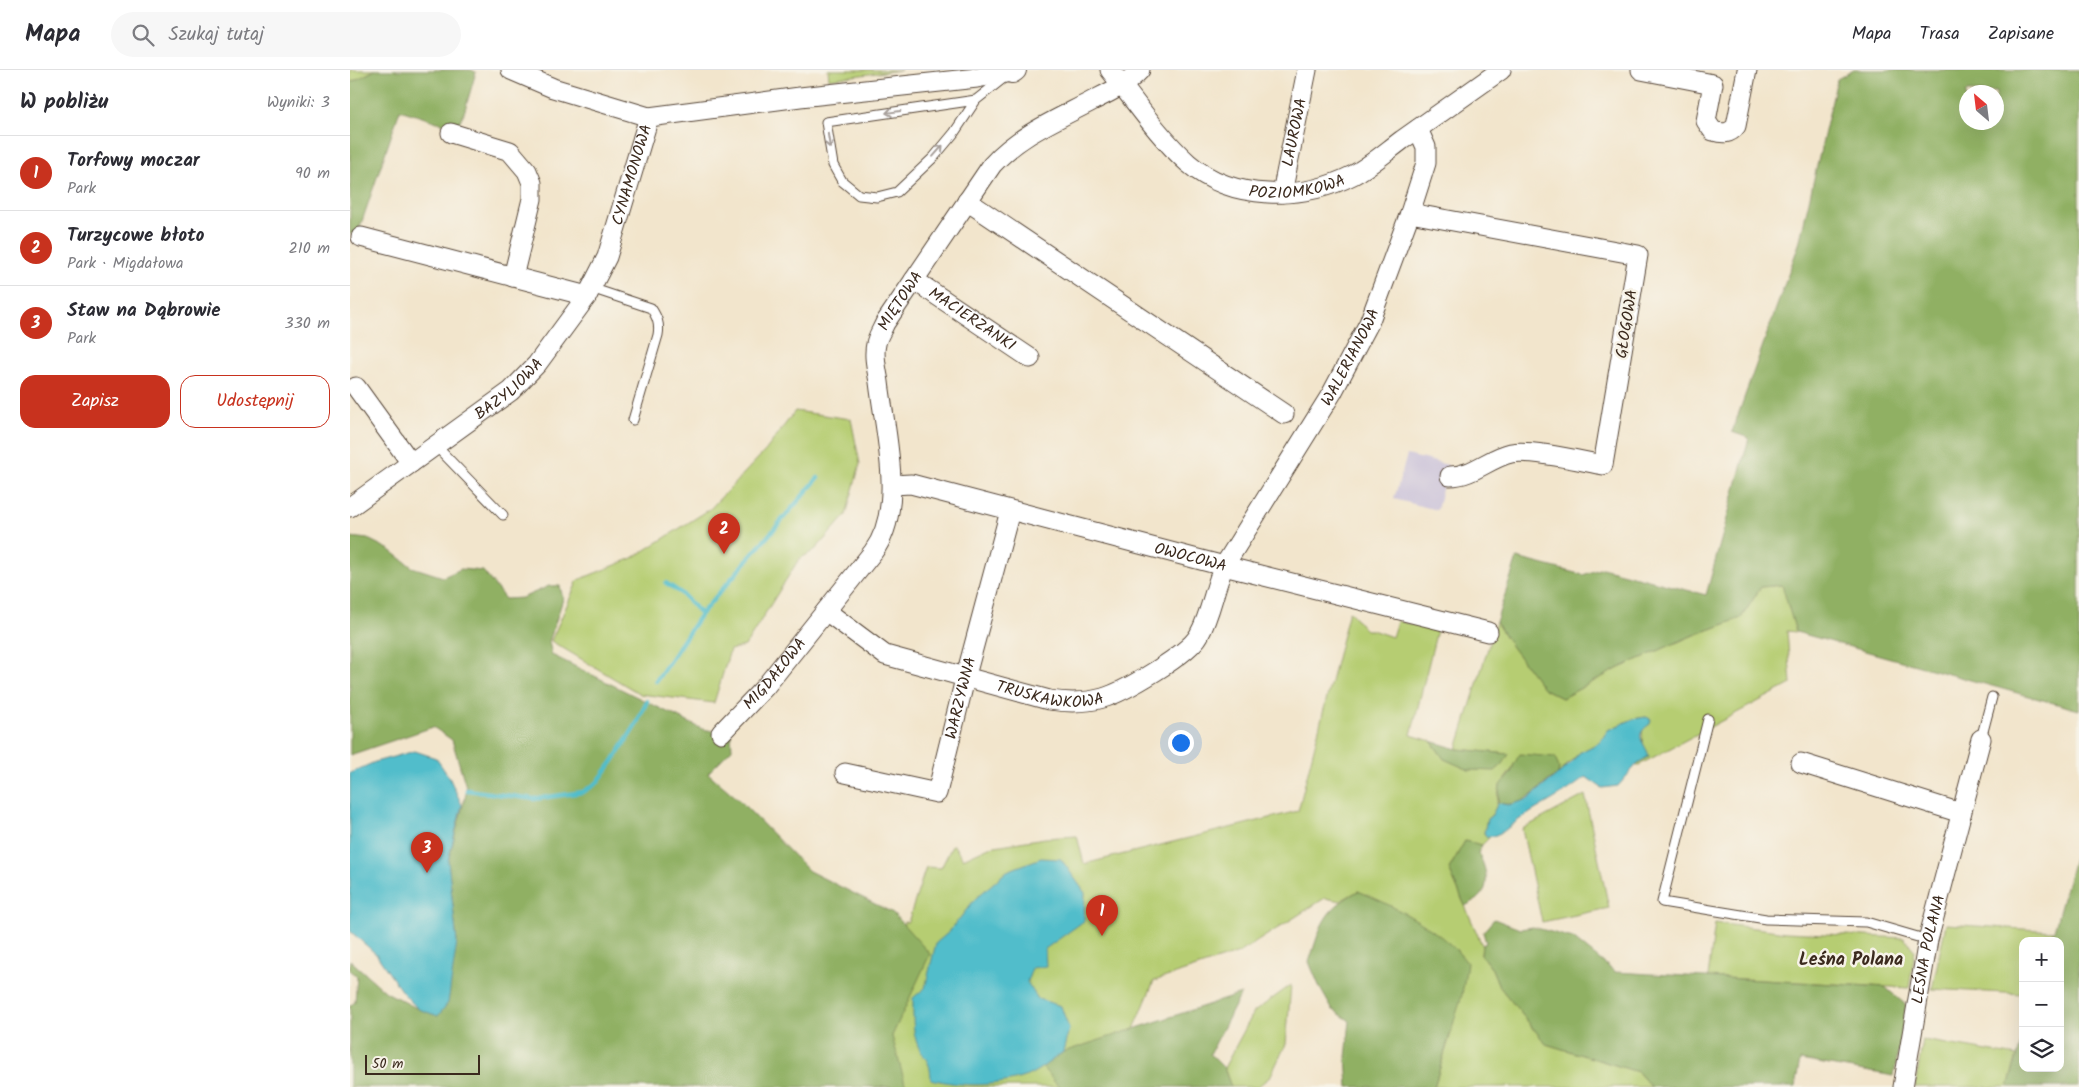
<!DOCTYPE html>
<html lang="pl">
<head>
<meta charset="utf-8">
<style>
	body { margin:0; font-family:Kalam,sans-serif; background:#f7f7f7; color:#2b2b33 }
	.controls { position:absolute; right:15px; bottom:15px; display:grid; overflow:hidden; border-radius:10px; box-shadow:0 5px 20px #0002 }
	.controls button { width:45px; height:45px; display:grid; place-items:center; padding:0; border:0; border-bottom:1px solid #e1e1e2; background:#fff; color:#2b2b33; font:25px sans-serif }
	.compass { position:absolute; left:1609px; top:15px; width:45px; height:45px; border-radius:50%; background:#fff; box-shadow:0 5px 20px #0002; rotate:332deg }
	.scale { position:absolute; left:15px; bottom:12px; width:115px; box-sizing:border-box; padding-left:5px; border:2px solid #3b2a1e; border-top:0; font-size:14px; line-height:18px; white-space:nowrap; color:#3b2a1e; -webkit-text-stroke:4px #f7f3e8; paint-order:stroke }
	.you { position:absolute; left:830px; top:672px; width:18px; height:18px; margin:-12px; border:4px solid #fff; border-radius:50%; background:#1a73e8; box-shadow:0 0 0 8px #1a73e833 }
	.badge { display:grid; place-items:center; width:32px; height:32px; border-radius:50%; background:#c8321e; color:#fff; font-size:16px; font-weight:700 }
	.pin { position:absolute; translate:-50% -41px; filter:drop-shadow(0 1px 2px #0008) }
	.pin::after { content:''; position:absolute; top:26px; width:18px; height:15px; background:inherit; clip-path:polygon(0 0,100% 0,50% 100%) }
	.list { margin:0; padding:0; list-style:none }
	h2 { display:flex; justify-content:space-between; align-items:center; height:65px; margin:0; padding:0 20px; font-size:21px }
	h2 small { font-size:16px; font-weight:400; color:#7c7c81 }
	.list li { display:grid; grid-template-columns:32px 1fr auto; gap:15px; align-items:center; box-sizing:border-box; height:75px; padding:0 20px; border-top:1px solid #e1e1e2 }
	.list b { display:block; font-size:19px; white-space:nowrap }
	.list p { margin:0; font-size:16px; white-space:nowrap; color:#7c7c81 }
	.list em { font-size:16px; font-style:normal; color:#7c7c81 }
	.actions { display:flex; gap:10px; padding:15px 20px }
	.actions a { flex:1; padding:11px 0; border:1px solid #c8321e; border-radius:15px; text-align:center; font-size:18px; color:#c8321e }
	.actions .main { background:#c8321e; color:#fff }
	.icon { flex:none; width:28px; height:28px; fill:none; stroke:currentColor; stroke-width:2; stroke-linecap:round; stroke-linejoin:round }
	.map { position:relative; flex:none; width:1729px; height:1017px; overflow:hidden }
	header { display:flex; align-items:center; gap:30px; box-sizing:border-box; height:70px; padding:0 25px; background:#fff; border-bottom:1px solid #e1e1e2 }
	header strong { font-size:24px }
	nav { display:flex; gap:28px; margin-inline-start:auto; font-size:18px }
	.search { width:350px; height:45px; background:#f7f7f7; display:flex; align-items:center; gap:12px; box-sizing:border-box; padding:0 18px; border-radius:28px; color:#7c7c81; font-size:19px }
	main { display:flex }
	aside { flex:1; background:#fff }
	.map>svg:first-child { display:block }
	.industrial { fill:#c8bfd8 }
	.green { fill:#b6cd72; stroke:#787c48 }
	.forest { fill:#90b064; stroke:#666d41; fill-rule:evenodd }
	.water { fill:#51bdcb; stroke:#467474 }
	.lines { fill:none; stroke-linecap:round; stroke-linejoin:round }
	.stream { stroke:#51bdcb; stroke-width:4.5 }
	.service-casing { stroke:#564638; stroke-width:11 }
	.minor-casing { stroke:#564638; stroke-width:21 }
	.tertiary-casing { stroke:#564638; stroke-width:24 }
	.service { stroke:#fff; stroke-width:9 }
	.minor { stroke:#fff; stroke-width:19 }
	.tertiary { stroke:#fff; stroke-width:22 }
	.oneway { stroke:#a79f9a }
	.labels { text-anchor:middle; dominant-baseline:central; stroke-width:5; stroke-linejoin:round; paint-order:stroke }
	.street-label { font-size:16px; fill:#3b2a1e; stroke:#f7f3e8 }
	.neighbourhood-label { font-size:18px; font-weight:bold; fill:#3b2a1e; stroke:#f7f3e8 }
</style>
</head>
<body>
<header>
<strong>Mapa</strong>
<div class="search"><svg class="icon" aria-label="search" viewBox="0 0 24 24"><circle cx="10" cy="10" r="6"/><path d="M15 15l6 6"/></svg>Szukaj tutaj</div>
<nav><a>Mapa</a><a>Trasa</a><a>Zapisane</a></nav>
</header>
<main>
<aside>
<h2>W pobliżu<small>Wyniki: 3</small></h2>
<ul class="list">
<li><span class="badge">1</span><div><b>Torfowy moczar</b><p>Park</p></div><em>90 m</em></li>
<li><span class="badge">2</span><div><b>Turzycowe błoto</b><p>Park · Migdałowa</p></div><em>210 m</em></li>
<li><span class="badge">3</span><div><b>Staw na Dąbrowie</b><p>Park</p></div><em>330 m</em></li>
</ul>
<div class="actions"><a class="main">Zapisz</a><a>Udostępnij</a></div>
</aside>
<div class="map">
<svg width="1729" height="1017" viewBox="0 0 1729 1017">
	<rect width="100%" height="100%" fill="#f7f3e8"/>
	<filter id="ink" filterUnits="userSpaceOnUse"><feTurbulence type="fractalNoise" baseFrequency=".02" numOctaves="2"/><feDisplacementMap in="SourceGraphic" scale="10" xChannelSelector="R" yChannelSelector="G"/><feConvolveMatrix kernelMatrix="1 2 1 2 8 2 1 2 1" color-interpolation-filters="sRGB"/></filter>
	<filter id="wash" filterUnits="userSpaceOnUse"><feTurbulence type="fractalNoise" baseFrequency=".0096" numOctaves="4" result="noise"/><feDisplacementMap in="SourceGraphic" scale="20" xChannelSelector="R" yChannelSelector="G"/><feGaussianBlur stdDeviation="1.12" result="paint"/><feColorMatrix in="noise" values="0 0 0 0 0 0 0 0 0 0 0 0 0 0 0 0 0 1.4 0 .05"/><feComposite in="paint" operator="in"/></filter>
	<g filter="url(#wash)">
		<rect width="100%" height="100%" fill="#f2e5cc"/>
		<path class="industrial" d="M1057,385l41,10 -11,45 -43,-11z"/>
		<path class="green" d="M0,0h25l-25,13z
			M478,0h73l-72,9z
			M445,341l56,8 9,45 -14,51 -31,35 -16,9 -54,87 -15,4 -16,53 -74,-9 -89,-53 27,-61 55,-22 77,-49 56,-59z
			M1433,515l13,47 -9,-1 4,53 -154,82 1,-3 11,-7c-9,-15 -8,-23 -3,-39l-13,2 -25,11 -8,12 -21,11 -21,21 1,-6 -45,-4c-3,9 -9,13 -13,21 -6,12 0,24 -14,34l-3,14 3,4h3l-8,8 -17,-4 -16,28 33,76 -1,10 11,14 7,17 47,58 92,28 13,15h-217l18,-57 6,-79 -49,-35 -51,-25 -18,10 -15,-3 -86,55 -85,28 -25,60 -76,39 6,7h-188l9,-70 24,-95h4l18,-55 15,1 12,-24 10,15 26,-12 56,-9 32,-2 7,28 214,-53 51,-200c7,6 10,13 17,19h6l20,7 5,-16 40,9 -26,105 20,6 14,18 24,11 40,-16 -52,-5 39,-127 16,25 32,42 18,9 57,-30 70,-31 52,-19 20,-31z
			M1235,725l24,113 -67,14 -20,-93z
			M1365,853l71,9 118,6 11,13 -6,37 -201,-11z
			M1596,854l107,7 -2,10h-28v53l-91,-5z
			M941,915l-5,59 -16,33 -13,10h-26l-7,-19 30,-56z
			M1573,970l94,16 -9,31h-93z"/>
		<path class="forest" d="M25,0h95l6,2 -12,41 -7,13 -4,1 -53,-17 -43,126 -7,-2v-151z
			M1504,0h225v640l-283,-78 -14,-47 -21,2 -20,31 -52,19 -70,31 -57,30 -18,-9 -32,-42 -16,-25 21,-64 66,17 19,-7 104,27 43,-157 -17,-6 67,-188 38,-165zM1616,22h30v30h-30z
			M0,467l18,2 22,11 22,17 31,10 18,-8 22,2 22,28 17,-1 27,-12h11l3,13 -14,43 3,13 150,74 29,5 1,15 -24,24 30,26 71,72 84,42 37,41 -38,82 14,51h-556v-81l5,-4 2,-26 -7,-5v-11l36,32 32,17 39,-67 -9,-81 19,-71 -15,-50 -19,-13 -83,28z
			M1081,671l26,8 52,5 -6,10 -8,7 -26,-1 -25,-11z
			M1170,684l35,3 4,11 -1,6c-21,13 -33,36 -60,29l2,-18 11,-12 3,-9z
			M1115,771l17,4 -4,8c7,12 14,33 1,44 -3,4 -9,6 -14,9l-16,-37z
			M1729,771v246h-71l15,-50v31h37v-127h-9z
			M1008,821c34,14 88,41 109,72l-5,32 -28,92h-86l-2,-30 4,-36 -18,-12 -12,-21 -11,-26c13,-38 12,-50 49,-71z
			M1144,849l26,10 13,-2 40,11 42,34 270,15 21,18 -12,71 -94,-16 -5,27h-144l-13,-15 -92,-28 -47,-58 -7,-17 -11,-14 1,-10 4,-2 -3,-11z
			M891,924l-31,60 14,14 7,19h-172l-17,-20 21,-15z"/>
		<path class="water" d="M1296,647l5,2 -1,5c-18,12 -5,18 -1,32l-11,7 -20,23 -16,2 -16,-11c-21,17 -44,28 -66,42 -10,7 -20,17 -33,18l-3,-4 3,-14 5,-4 6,-12 10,2 19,-5 43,-36 9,-11 21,-11 8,-12 25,-11z
			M65,681l21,7 13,19 13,28 -14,56 9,81 -9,61 -10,13 -20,-7 -16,-17 -26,-38 -26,-23v-158l25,-11z
			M691,788l20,1 24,34 -1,28 -39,28 1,17 -14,2 -5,14 11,17 23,7 8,23 -6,23c-11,8 -23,18 -36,24 -30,11 -66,11 -96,3 -1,-20 -5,-17 -13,-33 -6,-14 -5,-32 -5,-48l12,-10 11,-45 13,-11 26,-33 32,-28z"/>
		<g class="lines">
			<path class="stream" d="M316,513l15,10 20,21
				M306,611l45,-67 117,-136
				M117,720l67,9 49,-7 14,-9 16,-22 23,-36 11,-24"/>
		</g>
	</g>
	<g filter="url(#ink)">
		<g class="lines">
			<defs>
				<path id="service" d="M626,30l-150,22 7,43 9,16 17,14 18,2 20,-5 37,-35 20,-24 22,-33 29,-23
					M241,218l60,20c6,9 9,16 7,27l-25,85
					M85,375l68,70
					M1358,649l-46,183 104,17 100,3 62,18
					M1631,669l11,-42"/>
				<g id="minor">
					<path d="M161,0l42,18 96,29 151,-20 177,-19 35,-6"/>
					<path id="s1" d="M760,0c25,31 48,66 78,93 44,38 114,38 165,12 17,-9 33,-23 49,-35 33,-23 66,-47 99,-70"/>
					<path d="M1291,0l72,14 -7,37 7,10c10,3 17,3 23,-5l11,-56"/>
					<path d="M101,63l59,18 17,20 5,12v16l-19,78"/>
					<path id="s2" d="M932,123l25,-123"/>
					<path d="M617,131l317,213"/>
					<path d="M1060,143l228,42 -35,210c-22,-4 -72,-16 -92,-12 -22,5 -38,23 -61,23"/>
					<path d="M11,167l226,59"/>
					<path id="s3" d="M564,210l116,78"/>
					<path d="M6,317l55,76"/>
					<path id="s4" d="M542,415l19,-1 313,82 264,66"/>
					<path id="s5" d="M0,437l161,-116 26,-27 50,-68 20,-39 42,-140"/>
					<path id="s6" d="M476,541l59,44 164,45c19,3 36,3 54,-2 21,-6 86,-44 96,-63 12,-21 15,-47 25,-69l108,-173 37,-70 41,-110 16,-50v-16l-8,-18"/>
					<path id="s7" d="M371,663l44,-46 108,-135c33,-44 12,-118 6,-170 -2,-12 -6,-26 -3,-38 1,-7 6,-14 9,-21l107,-158c27,-30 64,-45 100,-64 18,-9 34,-16 48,-31"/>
					<path d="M1451,693l160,50"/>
					<path id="s8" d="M495,703l92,20 28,-114 45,-168"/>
					<path id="s9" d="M1553,1017l25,-147 53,-201"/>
				</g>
				<path id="tertiary" d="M662,2l3,-2"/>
			</defs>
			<use href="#service" class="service-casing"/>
			<use href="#minor" class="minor-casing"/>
			<use href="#tertiary" class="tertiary-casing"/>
			<use href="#service" class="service"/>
			<use href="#minor" class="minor"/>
			<use href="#tertiary" class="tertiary"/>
		</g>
		<defs><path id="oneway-shaft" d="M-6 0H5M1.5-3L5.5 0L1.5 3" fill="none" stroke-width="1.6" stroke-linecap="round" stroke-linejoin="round" transform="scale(1.25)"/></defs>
		<g class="oneway">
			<use href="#oneway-shaft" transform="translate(543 42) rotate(172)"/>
			<use href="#oneway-shaft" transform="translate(479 71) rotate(81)"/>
			<use href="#oneway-shaft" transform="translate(588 81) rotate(-49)"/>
		</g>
	</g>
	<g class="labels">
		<g class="street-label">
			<text stroke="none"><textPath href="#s2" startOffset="62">LAUROWA</textPath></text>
			<text stroke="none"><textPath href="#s5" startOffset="450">CYNAMONOWA</textPath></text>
			<text stroke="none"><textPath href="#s1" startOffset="238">POZIOMKOWA</textPath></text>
			<text stroke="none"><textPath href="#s7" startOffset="499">MIĘTOWA</textPath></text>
			<text stroke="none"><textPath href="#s3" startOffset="70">MACIERZANKI</textPath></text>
			<text transform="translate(1277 254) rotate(-81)">GŁOGOWA</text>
			<text stroke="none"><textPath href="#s6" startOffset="732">WALERIANOWA</textPath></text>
			<text stroke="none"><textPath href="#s5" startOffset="198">BAZYLIOWA</textPath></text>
			<text stroke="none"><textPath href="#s4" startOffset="308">OWOCOWA</textPath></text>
			<text stroke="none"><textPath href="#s7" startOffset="80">MIGDAŁOWA</textPath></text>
			<text stroke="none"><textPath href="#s6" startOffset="244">TRUSKAWKOWA</textPath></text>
			<text stroke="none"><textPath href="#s8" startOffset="192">WARZYWNA</textPath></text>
			<text stroke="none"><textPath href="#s9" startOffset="140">LEŚNA POLANA</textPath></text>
		</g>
		<g class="neighbourhood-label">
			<text x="1501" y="890">Leśna Polana</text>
		</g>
	</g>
</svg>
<div class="controls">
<button>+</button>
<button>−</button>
<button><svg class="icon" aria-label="layers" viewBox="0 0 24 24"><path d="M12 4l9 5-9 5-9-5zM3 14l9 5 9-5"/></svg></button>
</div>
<svg class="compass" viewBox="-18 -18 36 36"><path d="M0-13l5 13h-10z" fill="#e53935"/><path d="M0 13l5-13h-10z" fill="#7c7c81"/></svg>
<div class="scale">50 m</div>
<div class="you"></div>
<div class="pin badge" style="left:752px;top:866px">1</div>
<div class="pin badge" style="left:374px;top:484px">2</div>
<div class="pin badge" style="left:77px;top:803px">3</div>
</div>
</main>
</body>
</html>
